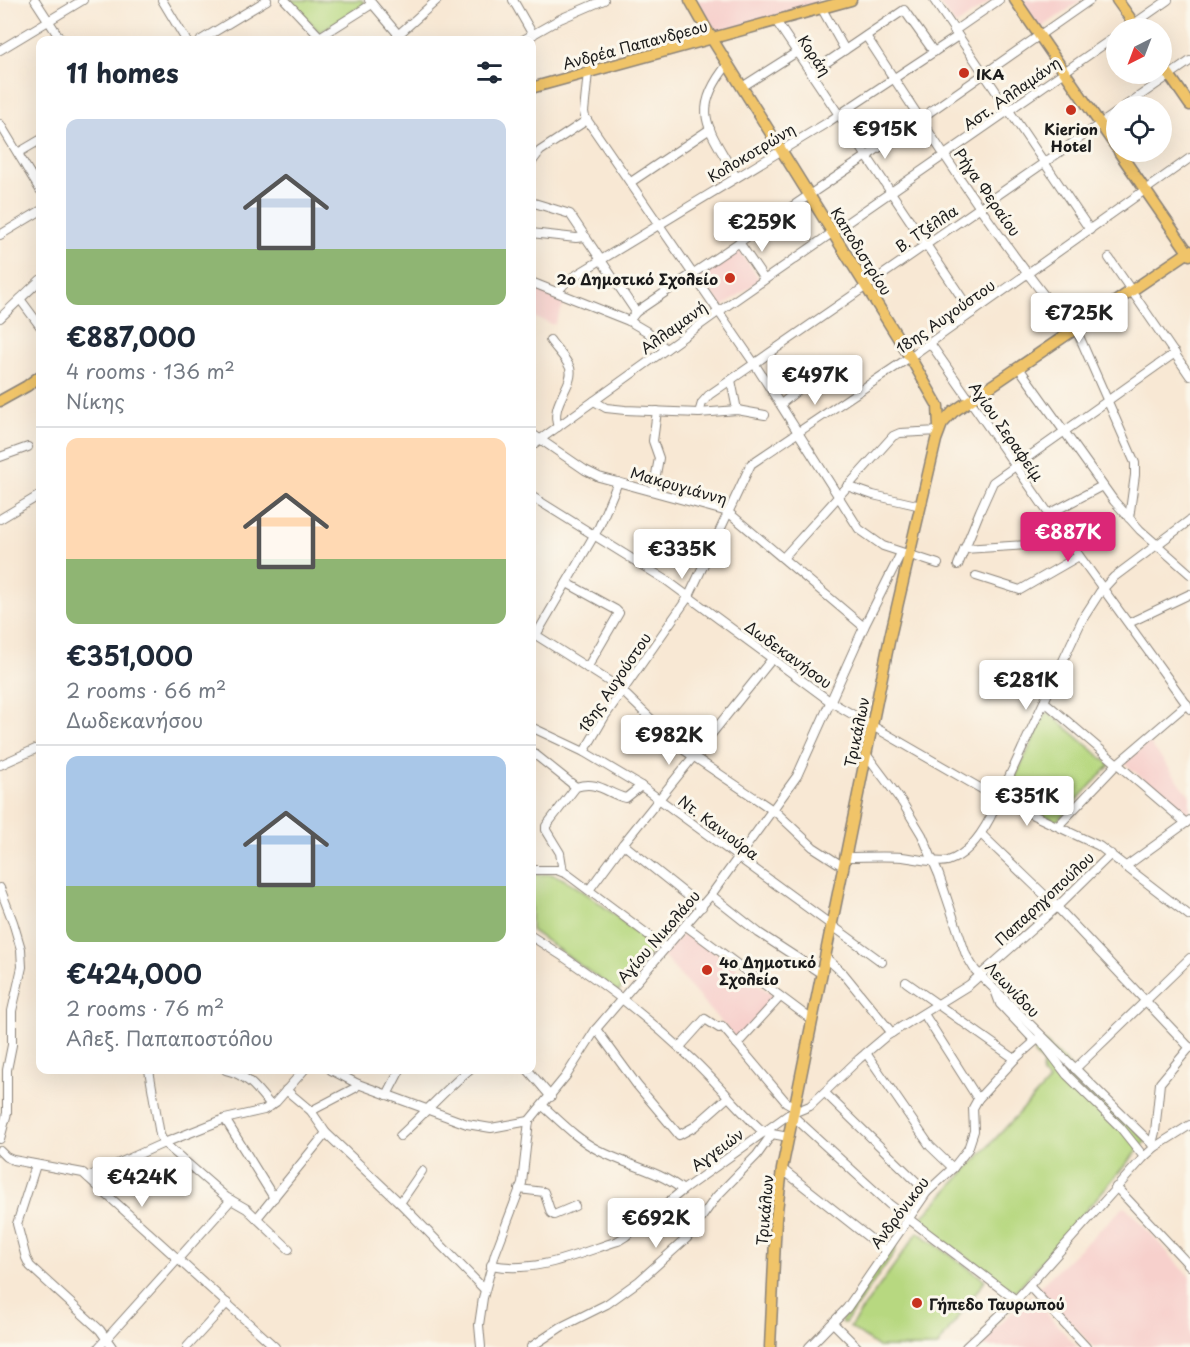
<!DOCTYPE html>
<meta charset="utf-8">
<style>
:root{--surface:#fff;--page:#f6f6f7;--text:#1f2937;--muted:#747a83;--line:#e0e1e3;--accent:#db2777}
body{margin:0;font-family:"Playpen Sans",sans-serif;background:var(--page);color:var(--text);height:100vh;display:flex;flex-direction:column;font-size:22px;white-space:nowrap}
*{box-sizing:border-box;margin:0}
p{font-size:20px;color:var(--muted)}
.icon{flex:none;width:33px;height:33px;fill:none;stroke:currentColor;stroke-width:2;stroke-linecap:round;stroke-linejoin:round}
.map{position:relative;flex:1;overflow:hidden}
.details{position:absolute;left:36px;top:36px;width:500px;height:1038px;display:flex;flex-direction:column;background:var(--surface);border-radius:12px;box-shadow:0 6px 24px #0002}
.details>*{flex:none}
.needle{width:39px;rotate:222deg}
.tools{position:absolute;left:1106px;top:18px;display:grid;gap:12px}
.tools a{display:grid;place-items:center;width:66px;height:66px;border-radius:50%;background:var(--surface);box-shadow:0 6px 24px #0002;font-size:30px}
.price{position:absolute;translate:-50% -51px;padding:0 14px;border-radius:6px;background:#fff;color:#222;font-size:20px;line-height:39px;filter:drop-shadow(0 2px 3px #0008)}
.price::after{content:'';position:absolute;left:50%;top:36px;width:18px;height:14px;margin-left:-9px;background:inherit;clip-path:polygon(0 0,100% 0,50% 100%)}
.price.current{background:var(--accent);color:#fff}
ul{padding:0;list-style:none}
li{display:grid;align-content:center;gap:12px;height:318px;padding:0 30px}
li+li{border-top:2px solid var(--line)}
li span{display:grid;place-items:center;height:186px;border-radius:12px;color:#555}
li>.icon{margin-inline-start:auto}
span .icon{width:108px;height:108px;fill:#fffc;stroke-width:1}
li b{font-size:26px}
h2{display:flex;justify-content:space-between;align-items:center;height:72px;padding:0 30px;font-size:26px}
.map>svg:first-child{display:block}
.built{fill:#f7d0cc}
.green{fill:#b7d880;stroke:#6a7a4e;stroke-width:1.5}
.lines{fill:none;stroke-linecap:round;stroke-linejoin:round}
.minor-casing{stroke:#8a8278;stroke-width:10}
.major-casing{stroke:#8a8278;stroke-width:13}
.minor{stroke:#fff;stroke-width:8}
.major{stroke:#f0c469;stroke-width:10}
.poi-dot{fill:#c8321e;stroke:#fbf7ec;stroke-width:2}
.labels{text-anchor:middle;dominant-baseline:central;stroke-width:6;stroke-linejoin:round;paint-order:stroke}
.street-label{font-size:15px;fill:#1c1c1c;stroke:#fbf7ec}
.poi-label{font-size:15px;font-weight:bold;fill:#1c1c1c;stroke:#fbf7ec;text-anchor:start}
</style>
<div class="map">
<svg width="1190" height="1347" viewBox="0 0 1190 1347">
<rect width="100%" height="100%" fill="#fbf7ec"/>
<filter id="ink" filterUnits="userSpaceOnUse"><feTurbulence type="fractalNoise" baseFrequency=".0167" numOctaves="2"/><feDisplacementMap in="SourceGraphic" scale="12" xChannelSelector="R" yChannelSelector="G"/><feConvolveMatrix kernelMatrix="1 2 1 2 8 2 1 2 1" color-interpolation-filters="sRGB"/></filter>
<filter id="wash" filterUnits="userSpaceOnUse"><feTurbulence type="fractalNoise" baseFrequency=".008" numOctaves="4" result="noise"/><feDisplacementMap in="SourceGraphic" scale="24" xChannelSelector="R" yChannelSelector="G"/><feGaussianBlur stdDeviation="1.35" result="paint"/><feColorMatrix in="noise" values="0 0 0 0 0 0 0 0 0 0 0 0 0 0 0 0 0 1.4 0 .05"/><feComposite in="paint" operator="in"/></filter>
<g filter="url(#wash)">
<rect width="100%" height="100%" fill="#f8e8d4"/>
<g class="built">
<polygon points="696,0 818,0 818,5 717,34"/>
<polygon points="937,0 992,0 955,26"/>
<polygon points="1020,0 1082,0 1039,29"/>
<polygon points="738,249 760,280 722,307 700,276"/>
<polygon points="531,286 567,298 554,325 531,316"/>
<polygon points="1149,742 1190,796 1190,811 1186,814 1124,763"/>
<polygon points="686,930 775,997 736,1039 663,956"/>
<polygon points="1125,1206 1190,1277 1190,1347 1094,1347 1038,1288"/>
<polygon points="1030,1295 1077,1347 974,1347 1030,1296"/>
</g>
<g class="green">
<polygon points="289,0 362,0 365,4 320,33"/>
<polygon points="1047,711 1110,765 1057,821 1005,798"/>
<path d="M 551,874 C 576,880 632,930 655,948 L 618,992 L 531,930 L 531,875 Z"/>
<polygon points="1044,1041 1146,1141 1015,1292 918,1222 1049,1081 1042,1074 1043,1063 1034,1054 1035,1045"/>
<polygon points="918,1232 985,1280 937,1347 878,1347 850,1327"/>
<polygon points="893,1245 896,1248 894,1253 845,1323 842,1323 841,1321"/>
</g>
</g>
<g filter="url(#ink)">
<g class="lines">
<g class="minor-casing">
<g id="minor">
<polyline points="35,0 61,40"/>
<polyline points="162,0 186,40"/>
<polyline points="285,0 320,37"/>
<polyline points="369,0 403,40"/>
<polyline points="513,0 533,35"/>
<polyline points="934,0 1090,230"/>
<polyline points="822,9 845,50"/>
<polyline points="776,21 972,313"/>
<polyline points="1128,28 1168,0"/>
<polyline points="954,31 999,0"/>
<polyline points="398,35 437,0"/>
<path d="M 866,36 C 932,136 996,239 1073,331"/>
<polyline points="201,40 267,0"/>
<polyline points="315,40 372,4"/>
<polyline points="523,40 560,19 604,0"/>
<polyline points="0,50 83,0"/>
<path d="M 728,64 C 688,113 710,129 736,177"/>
<polyline points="588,72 584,112 585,117 754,363 859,529 883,546 938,564"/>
<polyline points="811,73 904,10 934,52"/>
<polyline points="742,87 797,52"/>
<polyline points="1125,106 1190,61"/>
<polyline points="0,124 40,190"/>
<polyline points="18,153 40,140"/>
<polyline points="531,163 540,151 587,120"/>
<polyline points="631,182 710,129"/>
<polyline points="531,202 570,214 636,312"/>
<polyline points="531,233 576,238 586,237"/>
<polyline points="0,235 40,211"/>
<polyline points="739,242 764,279"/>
<polyline points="1109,258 1190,376"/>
<polyline points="531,282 629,321 646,331 666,349"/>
<polyline points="558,291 568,280 825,124 958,36"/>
<polyline points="20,299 40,326"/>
<polyline points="0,318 40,280"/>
<polyline points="629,321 636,312 867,156 1090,0"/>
<polyline points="1076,329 1135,463 1135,475 1129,518"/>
<path d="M 550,340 C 556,349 566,358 570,368 C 575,385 549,403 558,427"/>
<polyline points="930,343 1049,514 1190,709"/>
<polyline points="1019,368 1114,501 1140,530 1190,574"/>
<polyline points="731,380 737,410"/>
<polyline points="594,401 606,408 625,410 699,413 737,410 765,415"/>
<polyline points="781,404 825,368"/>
<polyline points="699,413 702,403 709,395 1116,113"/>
<polyline points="531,433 585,470 599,477 728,512 864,627"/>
<polyline points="531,446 718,312 1116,36"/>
<polyline points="0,457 28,447"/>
<polyline points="847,486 873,495 921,506"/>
<polyline points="653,491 659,458 653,441 657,411"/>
<polyline points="531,496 666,580 831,702 999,799 1099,846 1190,916"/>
<polyline points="1049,514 1102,486"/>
<polyline points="0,519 40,495"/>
<polyline points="964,549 1027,545"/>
<polyline points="783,558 893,436 900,433 939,431"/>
<polyline points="958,565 980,511 993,482 1175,353"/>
<polyline points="976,576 1020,590 1079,556"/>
<polyline points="567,583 616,610 619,613 587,668"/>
<polyline points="1129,623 1190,594"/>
<polyline points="531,632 618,687 681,748 777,813 813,847 844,867"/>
<polyline points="536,635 599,527 618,482"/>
<polyline points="1045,702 1186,823"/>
<polyline points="531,727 584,752 641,786 882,962"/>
<polyline points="531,751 576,787"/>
<polyline points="584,752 605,716 689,596 751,464 910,357 1190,158"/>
<polyline points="866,754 902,802 922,835 939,875 966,955 975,970 1155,1147"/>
<polyline points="0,765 40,747"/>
<polyline points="1058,826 1117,764 1187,704"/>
<polyline points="981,834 1057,907 1190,1048"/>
<polyline points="623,844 702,907"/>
<path d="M 846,857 C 864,857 883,856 902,857 C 914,858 937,864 948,861 C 967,855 981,835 990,818 L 1082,620 L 1100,592 L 1114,577 L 1190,520"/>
<polyline points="1125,867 1190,820"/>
<polyline points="531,870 557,870 567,874 666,948"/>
<path d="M 563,872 L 560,853 L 546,830 L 546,826 L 576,787 C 599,780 607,794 626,798 L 641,786"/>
<polyline points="0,888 13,922 21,949 22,967 12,1011 12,1045 7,1070 7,1113 0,1139"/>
<polyline points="589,890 623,844 772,659"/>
<polyline points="711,895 759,933 822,974"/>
<polyline points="686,926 812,1020"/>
<path d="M 531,936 C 588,971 643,1013 691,1058 C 715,1080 735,1106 759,1128 L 767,1133 L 788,1137"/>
<polyline points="825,957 843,973 892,1033"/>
<polyline points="906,982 1015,1059"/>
<polyline points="996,993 1000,1004 1035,1041"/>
<polyline points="924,1014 978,1099"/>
<polyline points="596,1029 637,1085 679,1135 694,1127 728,1097"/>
<polyline points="1042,1042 1067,1075 1120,1127 1144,1157"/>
<polyline points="737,1044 780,997"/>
<polyline points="679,1048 705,1019 719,1028 722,1026 786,1102 795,1107"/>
<polyline points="866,1053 930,1146 953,1168"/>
<polyline points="1075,1069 1190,958"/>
<polyline points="149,1070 160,1135 164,1143 226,1197 247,1209 289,1249"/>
<path d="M 226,1070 C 248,1075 258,1090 271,1106"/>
<polyline points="331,1070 358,1084 467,1124 491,1128 529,1121"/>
<polyline points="528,1070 551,1097"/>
<polyline points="286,1090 311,1111 326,1133 400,1203 485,1290"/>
<polyline points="825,1093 927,1192"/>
<polyline points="387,1095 400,1070"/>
<path d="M 543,1106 C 560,1121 578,1140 598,1150 C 628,1166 656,1169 683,1190"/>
<polyline points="311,1111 355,1088 358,1084"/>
<polyline points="793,1116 889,1204 1016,1300"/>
<polyline points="225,1119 274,1198"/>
<path d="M 400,1136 C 424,1114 445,1090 469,1070"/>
<polyline points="1152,1144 1155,1132 1160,1083 1190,1047"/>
<polyline points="0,1151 6,1157 13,1160 83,1173 275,1347"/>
<polyline points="36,1165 17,1224 26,1258 30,1266 100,1330 112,1347"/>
<polyline points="782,1169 886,1251"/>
<polyline points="88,1177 164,1143 225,1119 264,1110 276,1102 304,1070"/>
<polyline points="1116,1187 1190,1266"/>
<polyline points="519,1189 544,1192 551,1213 554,1215 575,1206"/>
<polyline points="400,1203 422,1171"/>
<polyline points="257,1218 326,1133"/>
<path d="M 491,1265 C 535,1274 577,1254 618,1241 L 626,1236 L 683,1190 L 788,1115 L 810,1106 L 859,1059 L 885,1037 L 969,985 L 1057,907 L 1111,854"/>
<polyline points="1029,1286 1086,1347"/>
<polyline points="834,1324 857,1347"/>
<polyline points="99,1347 231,1200"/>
<polyline points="187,1347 227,1303"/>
<polyline points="481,1347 479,1325 483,1298 495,1254 522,1183 529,1121 566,1076 596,1029 711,895 797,776 864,627 901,553"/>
<polyline points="531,1347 561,1327 607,1304 639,1281 687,1238 716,1197 757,1155 772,1134"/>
<polyline points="809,1347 847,1308 927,1192 953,1168 968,1149 974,1131 973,1108 978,1099 1015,1059 1041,1036"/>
<polyline points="966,1347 1016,1300 1144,1157 1155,1147 1190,1125"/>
</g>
</g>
<g class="major-casing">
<g id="major">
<polyline points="690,0 712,39 910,357 938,406 939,428"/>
<polyline points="1015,0 1116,147"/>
<polyline points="1117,0 1137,28"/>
<polyline points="1161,63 1190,105"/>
<polyline points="531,88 851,0"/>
<polyline points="1119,152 1190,255"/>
<polyline points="0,401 27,386 40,376"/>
<polyline points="770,1347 776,1219 782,1169 890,637 936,440 942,424 953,412 1190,251"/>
</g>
</g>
<use href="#minor" class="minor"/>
<use href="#major" class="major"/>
</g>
</g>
<g class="poi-dot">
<circle cx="964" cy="73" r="6"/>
<circle cx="1071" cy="110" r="6"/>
<circle cx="730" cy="278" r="6"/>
<circle cx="707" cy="970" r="6"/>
<circle cx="917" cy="1303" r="6"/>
</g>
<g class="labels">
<g class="street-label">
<text transform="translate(635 44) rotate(-15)">Ανδρέα Παπανδρεου</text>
<text transform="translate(815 55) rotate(56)">Κοράη</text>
<text transform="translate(1011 93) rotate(-35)">Αστ. Αλλαμάνη</text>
<text transform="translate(751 152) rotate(-31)">Κολοκοτρώνη</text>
<text transform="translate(988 192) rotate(55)">Ρήγα Φεραίου</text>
<text transform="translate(926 228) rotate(-34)">Β. Τζέλλα</text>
<text transform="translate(862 251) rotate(58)">Καποδιστρίου</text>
<text transform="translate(945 316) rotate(-35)">18ης Αυγούστου</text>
<text transform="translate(673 327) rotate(-36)">Αλλαμανή</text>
<text transform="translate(1007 431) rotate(55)">Αγίου Σεραφείμ</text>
<text transform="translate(679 485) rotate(16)">Μακρυγιάννη</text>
<text transform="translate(789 654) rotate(36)">Δωδεκανήσου</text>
<text transform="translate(614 682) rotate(-56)">18ης Αυγούστου</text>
<text transform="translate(856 732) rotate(-78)">Τρικάλων</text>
<text transform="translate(719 827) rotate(37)">Ντ. Κανιούρα</text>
<text transform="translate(1044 898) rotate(-43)">Παπαρηγοπούλου</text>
<text transform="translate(658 936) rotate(-49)">Αγίου Νικολάου</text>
<text transform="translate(1013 989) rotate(46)">Λεωνίδου</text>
<text transform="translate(717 1149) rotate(-36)">Αγγειών</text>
<text transform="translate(764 1210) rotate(-85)">Τρικάλων</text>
<text transform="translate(899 1212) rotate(-53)">Ανδρόνικου</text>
</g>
<g class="poi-label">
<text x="976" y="73">ΙΚΑ</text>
<text x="1071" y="128" text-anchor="middle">Kierion<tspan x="1071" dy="17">Hotel</tspan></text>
<text x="718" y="278" text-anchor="end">2ο Δημοτικό Σχολείο</text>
<text x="719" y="961">4ο Δημοτικό<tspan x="719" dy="17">Σχολείο</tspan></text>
<text x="929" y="1303">Γήπεδο Ταυρωπού</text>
</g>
</g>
</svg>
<div class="tools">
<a><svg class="needle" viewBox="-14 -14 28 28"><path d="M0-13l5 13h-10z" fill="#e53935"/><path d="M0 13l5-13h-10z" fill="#747a83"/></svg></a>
<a><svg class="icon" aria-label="locate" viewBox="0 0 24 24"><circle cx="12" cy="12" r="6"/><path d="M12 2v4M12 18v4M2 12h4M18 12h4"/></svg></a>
</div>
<b class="price" style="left:885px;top:160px">€915K</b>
<b class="price" style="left:762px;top:253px">€259K</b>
<b class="price" style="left:1079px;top:344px">€725K</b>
<b class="price" style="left:815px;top:406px">€497K</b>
<b class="price current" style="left:1068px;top:563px">€887K</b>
<b class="price" style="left:682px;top:580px">€335K</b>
<b class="price" style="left:1026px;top:711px">€281K</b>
<b class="price" style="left:669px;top:766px">€982K</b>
<b class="price" style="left:1027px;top:827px">€351K</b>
<b class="price" style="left:142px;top:1208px">€424K</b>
<b class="price" style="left:656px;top:1249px">€692K</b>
<section class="details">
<h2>11 homes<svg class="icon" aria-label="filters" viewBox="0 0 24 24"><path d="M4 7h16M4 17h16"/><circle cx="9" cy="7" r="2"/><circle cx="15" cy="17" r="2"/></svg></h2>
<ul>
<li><span style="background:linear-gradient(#c9d6e8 70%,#8fb573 0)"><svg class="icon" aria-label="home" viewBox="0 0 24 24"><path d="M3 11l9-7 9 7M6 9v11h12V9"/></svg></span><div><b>€887,000</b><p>4 rooms · 136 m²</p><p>Νίκης</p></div></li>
<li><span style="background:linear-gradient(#ffd9b3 65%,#8fb573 0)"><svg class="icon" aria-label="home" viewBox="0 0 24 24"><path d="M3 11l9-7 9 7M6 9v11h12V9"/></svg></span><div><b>€351,000</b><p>2 rooms · 66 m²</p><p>Δωδεκανήσου</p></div></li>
<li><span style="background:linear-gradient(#a9c7e8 70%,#8fb573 0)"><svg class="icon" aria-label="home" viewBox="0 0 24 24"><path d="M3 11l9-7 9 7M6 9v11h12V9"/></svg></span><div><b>€424,000</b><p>2 rooms · 76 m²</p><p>Αλεξ. Παπαποστόλου</p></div></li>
</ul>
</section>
</div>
